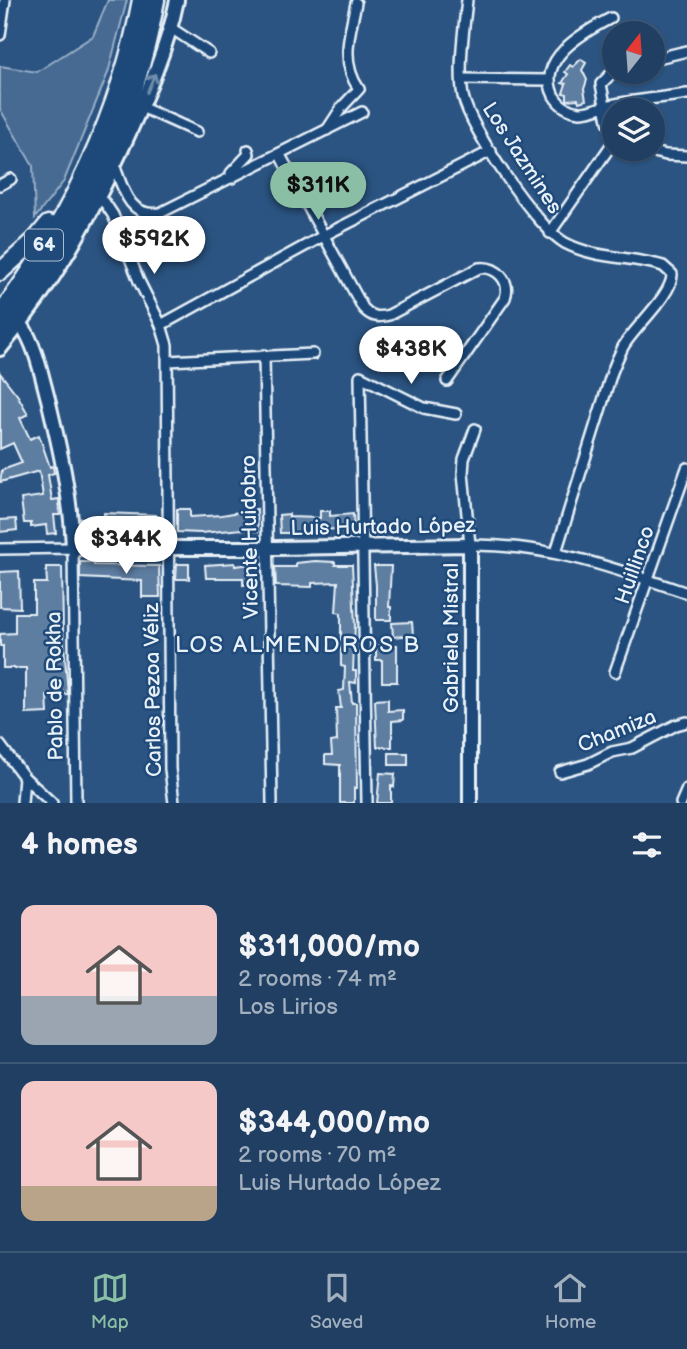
<!DOCTYPE html>
<meta charset="utf-8">
<style>
:root{--surface:#203f62;--page:#2d4a6b;--text:#f1f3f6;--muted:#a2afbe;--line:#3d5877;--accent:#8abfa5}
body{margin:0;font-family:"Balsamiq Sans",sans-serif;background:var(--page);color:var(--text);height:100vh;display:flex;flex-direction:column;font-size:26px;white-space:nowrap}
*{box-sizing:border-box;margin:0}
p{font-size:23px;color:var(--muted)}
.icon{flex:none;width:38px;height:38px;fill:none;stroke:currentColor;stroke-width:2;stroke-linecap:round;stroke-linejoin:round}
.map{position:relative;height:803px;overflow:hidden}
.panel{display:flex;flex-direction:column;background:var(--surface);flex:1}
.panel>*{flex:none}
.needle{width:46px;rotate:17deg}
.buttons{position:absolute;left:602px;top:21px;display:grid;gap:14px}
.buttons a{display:grid;place-items:center;width:63px;height:63px;border-radius:50%;background:var(--surface);box-shadow:0 2px 5px #0004,0 0 0 2px var(--line);font-size:35px}
.price{position:absolute;translate:-50% -60px;padding:0 16px;border-radius:24px;background:#fff;color:#222;font-size:23px;line-height:46px;filter:drop-shadow(0 2px 4px #0008)}
.price::after{content:'';position:absolute;left:50%;top:42px;width:21px;height:16px;margin-left:-10px;background:inherit;clip-path:polygon(0 0,100% 0,50% 100%)}
.price.active{background:var(--accent);color:#111}
ul{padding:0;list-style:none}
li{display:flex;align-items:center;gap:21px;height:175px;padding:0 21px}
li+li{border-top:2px solid var(--line)}
li span{display:grid;place-items:center;flex:none;width:196px;height:140px;border-radius:14px;color:#555}
li>.icon{margin-inline-start:auto}
span .icon{width:84px;height:84px;fill:#fffc;stroke-width:1}
li b{font-size:30px}
h2{display:flex;justify-content:space-between;align-items:center;height:84px;padding:0 21px;font-size:30px}
.menu{display:flex;justify-content:space-around;align-items:center;height:98px;border-top:2px solid var(--line);background:var(--surface);font-size:19px;color:var(--muted)}
.menu a{display:grid;justify-items:center;gap:4px}
.menu .active{color:var(--accent)}
.map>svg:first-child{display:block}
.green{fill:#476b93;stroke:#98aec6;stroke-width:2}
.building{fill:#5d7da1;stroke:#e8f1f8;stroke-width:2}
.lines{fill:none;stroke-linecap:round;stroke-linejoin:round}
.street-casing{stroke:#e8f1f8;stroke-width:14}
.secondary-casing{stroke:#e8f1f8;stroke-width:18}
.highway-casing{stroke:#e8f1f8;stroke-width:21}
.street{stroke:#1f4a7a;stroke-width:9}
.secondary{stroke:#1f4a7a;stroke-width:12}
.highway{stroke:#1f4a7a;stroke-width:16}
.oneway{stroke:#6f8dac}
.labels{text-anchor:middle;dominant-baseline:central;stroke-width:5;stroke-linejoin:round;paint-order:stroke}
.shield{fill:#1f4a7a;stroke:#acbfd2;stroke-width:2}
.shield-label{font-size:19px;font-weight:bold;fill:#e8f1f8}
.street-label{font-size:21px;fill:#e8f1f8;stroke:#1f4a7a}
.neighbourhood-label{font-size:23px;letter-spacing:2px;fill:#e8f1f8;stroke:#1f4a7a}
</style>
<div class="map">
<svg width="687" height="803" viewBox="0 0 687 803">
<rect width="100%" height="100%" fill="#2b5482"/>
<filter id="ink" filterUnits="userSpaceOnUse"><feTurbulence type="fractalNoise" baseFrequency=".0143" numOctaves="2"/><feDisplacementMap in="SourceGraphic" scale="14" xChannelSelector="R" yChannelSelector="G"/><feConvolveMatrix kernelMatrix="1 2 1 2 8 2 1 2 1" color-interpolation-filters="sRGB"/></filter>
<g filter="url(#ink)">
<polygon class="green" points="108,0 127,0 108,73 64,181 35,218 33,166 0,109 0,66 37,72 93,36"/>
<g class="building">
<polygon points="581,59 586,63 582,70 587,80 584,89 586,100 579,102 578,99 567,100 567,94 563,93 566,84 562,83 568,74 565,72 570,65 573,67"/>
<polygon points="0,373 18,396 28,414 20,418 30,439 39,435 50,467 53,466 54,473 48,475 52,500 59,499 60,515 54,515 56,533 47,534 46,525 31,527 31,523 24,523 21,499 43,496 39,471 0,482 2,470 22,463 13,443 0,449"/>
<polygon points="177,509 190,509 190,517 222,515 257,509 258,531 242,529 201,533 177,532"/>
<polygon points="320,511 330,511 330,516 353,514 354,531 342,532 342,529 314,530 314,533 280,533 279,515 289,514 289,517 320,518"/>
<polygon points="104,513 156,515 156,533 126,533 126,531 104,531 104,529 81,530 81,518 104,518"/>
<polygon points="16,519 17,530 0,532 0,520"/>
<polygon points="315,561 335,562 335,565 352,565 355,625 353,671 356,671 356,683 350,682 352,703 356,703 357,788 354,788 354,803 340,803 340,765 325,764 325,755 332,755 331,742 337,741 336,708 341,708 339,691 344,690 345,667 341,666 341,613 336,612 338,582 312,583 312,587 276,586 275,567 296,567 296,563"/>
<polygon points="80,562 94,562 94,565 159,566 160,597 142,597 142,581 80,578"/>
<polygon points="235,563 235,566 251,564 254,583 243,585 243,578 206,578 205,565"/>
<polygon points="177,564 189,564 189,579 176,579"/>
<polygon points="374,566 391,566 389,607 391,607 391,620 376,620 376,585"/>
<polygon points="46,567 62,567 63,632 68,694 47,695 48,713 26,714 26,668 3,668 3,646 0,646 0,634 15,633 15,613 34,613 34,583 47,583"/>
<polygon points="19,571 20,608 0,607 0,572"/>
<polygon points="412,622 413,635 393,637 392,623"/>
<polygon points="376,645 397,645 397,682 382,682 382,660 376,660"/>
<polygon points="388,699 388,711 403,710 403,720 392,721 392,747 377,747 375,700"/>
<rect x="389" y="753" width="19" height="12"/>
<polygon points="380,773 395,774 394,787 391,786 391,803 377,803"/>
</g>
<g class="lines">
<g class="street-casing">
<g id="street">
<path d="M 467,0 C 464,28 458,68 463,96 C 470,129 536,227 565,243 C 595,259 630,256 663,266 L 672,274 C 673,295 634,327 623,347 C 619,355 615,364 612,372 L 556,552"/>
<path d="M 611,18 C 584,32 535,59 554,96 C 560,106 568,111 580,112 C 590,112 597,108 606,106 C 632,100 661,98 687,94"/>
<polyline points="171,28 209,53"/>
<polyline points="0,35 5,0"/>
<polyline points="653,59 687,51"/>
<polyline points="614,71 601,84 608,121 614,134"/>
<polyline points="462,79 550,80"/>
<polyline points="141,107 197,132"/>
<path d="M 327,130 L 342,107 L 359,89 C 340,62 350,33 356,3"/>
<polyline points="642,149 666,155 687,156"/>
<path d="M 280,155 L 363,308 C 371,317 378,318 389,315 L 479,268 C 497,266 511,281 505,298 L 447,381"/>
<path d="M 114,164 C 123,189 129,218 160,213 L 362,112"/>
<polyline points="232,178 231,173 249,154 248,150"/>
<polyline points="0,185 11,179"/>
<polyline points="98,199 105,203 113,215 139,281 161,325 167,345 170,769 174,803"/>
<polyline points="550,233 614,141"/>
<polyline points="161,325 325,235 491,151"/>
<polyline points="264,355 272,803"/>
<polyline points="168,361 313,354"/>
<path d="M 475,429 L 464,459 L 463,473 L 470,545 C 548,544 614,568 687,593"/>
<polyline points="0,549 73,548 76,803"/>
<polyline points="615,672 687,468"/>
<polyline points="0,745 24,777 52,803"/>
<polyline points="560,772 588,764 612,752 632,748 676,725 687,722"/>
<polyline points="22,803 24,777"/>
<polyline points="367,803 360,376 424,408 456,414"/>
<polyline points="681,803 687,789"/>
</g>
</g>
<g class="secondary-casing">
<g id="secondary">
<path d="M 21,324 C 36,346 41,373 48,399 C 60,449 71,497 73,548 L 276,548 L 470,545 L 470,803"/>
<path d="M 0,349 C 55,283 90,218 126,140 C 147,94 167,50 177,0"/>
</g>
</g>
<g class="highway-casing">
<g id="highway">
<polyline points="0,272 35,240 48,224"/>
<path d="M 0,314 C 68,224 121,111 141,0"/>
<path d="M 0,334 C 78,238 134,123 156,0"/>
</g>
</g>
<use href="#street" class="street"/>
<use href="#secondary" class="secondary"/>
<use href="#highway" class="highway"/>
</g>
<defs><path id="oneway-shaft" d="M-6 0H5M1.5-3L5.5 0L1.5 3" fill="none" stroke-width="1.6" stroke-linecap="round" stroke-linejoin="round" transform="scale(1.75)"/></defs>
<use class="oneway" href="#oneway-shaft" transform="translate(151 83) rotate(-67)"/>
</g>
<g class="labels">
<rect class="shield" x="25" y="229.5" width="38" height="31" rx="5"/>
<g class="shield-label">
<text x="44" y="245">64</text>
</g>
<g class="street-label">
<text transform="translate(522 158) rotate(57)">Los Jazmines</text>
<text transform="translate(383 527) rotate(-1)">Luis Hurtado López</text>
<text transform="translate(250 537) rotate(-91)">Vicente Huidobro</text>
<text transform="translate(635 565) rotate(-71)">Huillinco</text>
<text transform="translate(451 638) rotate(-90)">Gabriela Mistral</text>
<text transform="translate(55 686) rotate(-91)">Pablo de Rokha</text>
<text transform="translate(153 690) rotate(-91)">Carlos Pezoa Véliz</text>
<text transform="translate(617 731) rotate(-22)">Chamiza</text>
</g>
<g class="neighbourhood-label">
<text x="298" y="645">LOS ALMENDROS B</text>
</g>
</g>
</svg>
<div class="buttons">
<a><svg class="needle" viewBox="-14 -14 28 28"><path d="M0-13l5 13h-10z" fill="#e53935"/><path d="M0 13l5-13h-10z" fill="#a2afbe"/></svg></a>
<a><svg class="icon" aria-label="layers" viewBox="0 0 24 24"><path d="M12 4l9 5-9 5-9-5zM3 14l9 5 9-5"/></svg></a>
</div>
<b class="price active" style="left:318px;top:222px">$311K</b>
<b class="price" style="left:154px;top:276px">$592K</b>
<b class="price" style="left:411px;top:386px">$438K</b>
<b class="price" style="left:126px;top:576px">$344K</b>
</div>
<section class="panel">
<h2>4 homes<svg class="icon" aria-label="filters" viewBox="0 0 24 24"><path d="M4 7h16M4 17h16"/><circle cx="9" cy="7" r="2"/><circle cx="15" cy="17" r="2"/></svg></h2>
<ul>
<li><span style="background:linear-gradient(#f6c9c9 65%,#9aa5b1 0)"><svg class="icon" aria-label="home" viewBox="0 0 24 24"><path d="M3 11l9-7 9 7M6 9v11h12V9"/></svg></span><div><b>$311,000/mo</b><p>2 rooms · 74 m²</p><p>Los Lirios</p></div></li>
<li><span style="background:linear-gradient(#f6c9c9 75%,#b9a48a 0)"><svg class="icon" aria-label="home" viewBox="0 0 24 24"><path d="M3 11l9-7 9 7M6 9v11h12V9"/></svg></span><div><b>$344,000/mo</b><p>2 rooms · 70 m²</p><p>Luis Hurtado López</p></div></li>
</ul>
</section>
<nav class="menu">
<a class="active"><svg class="icon" aria-label="map" viewBox="0 0 24 24"><path d="M3 6l6-2 6 2 6-2v14l-6 2-6-2-6 2zM9 4v14M15 6v14"/></svg>Map</a>
<a><svg class="icon" aria-label="saved" viewBox="0 0 24 24"><path d="M7 4h10v16l-5-4-5 4z"/></svg>Saved</a>
<a><svg class="icon" aria-label="home" viewBox="0 0 24 24"><path d="M3 11l9-7 9 7M6 9v11h12V9"/></svg>Home</a>
</nav>
